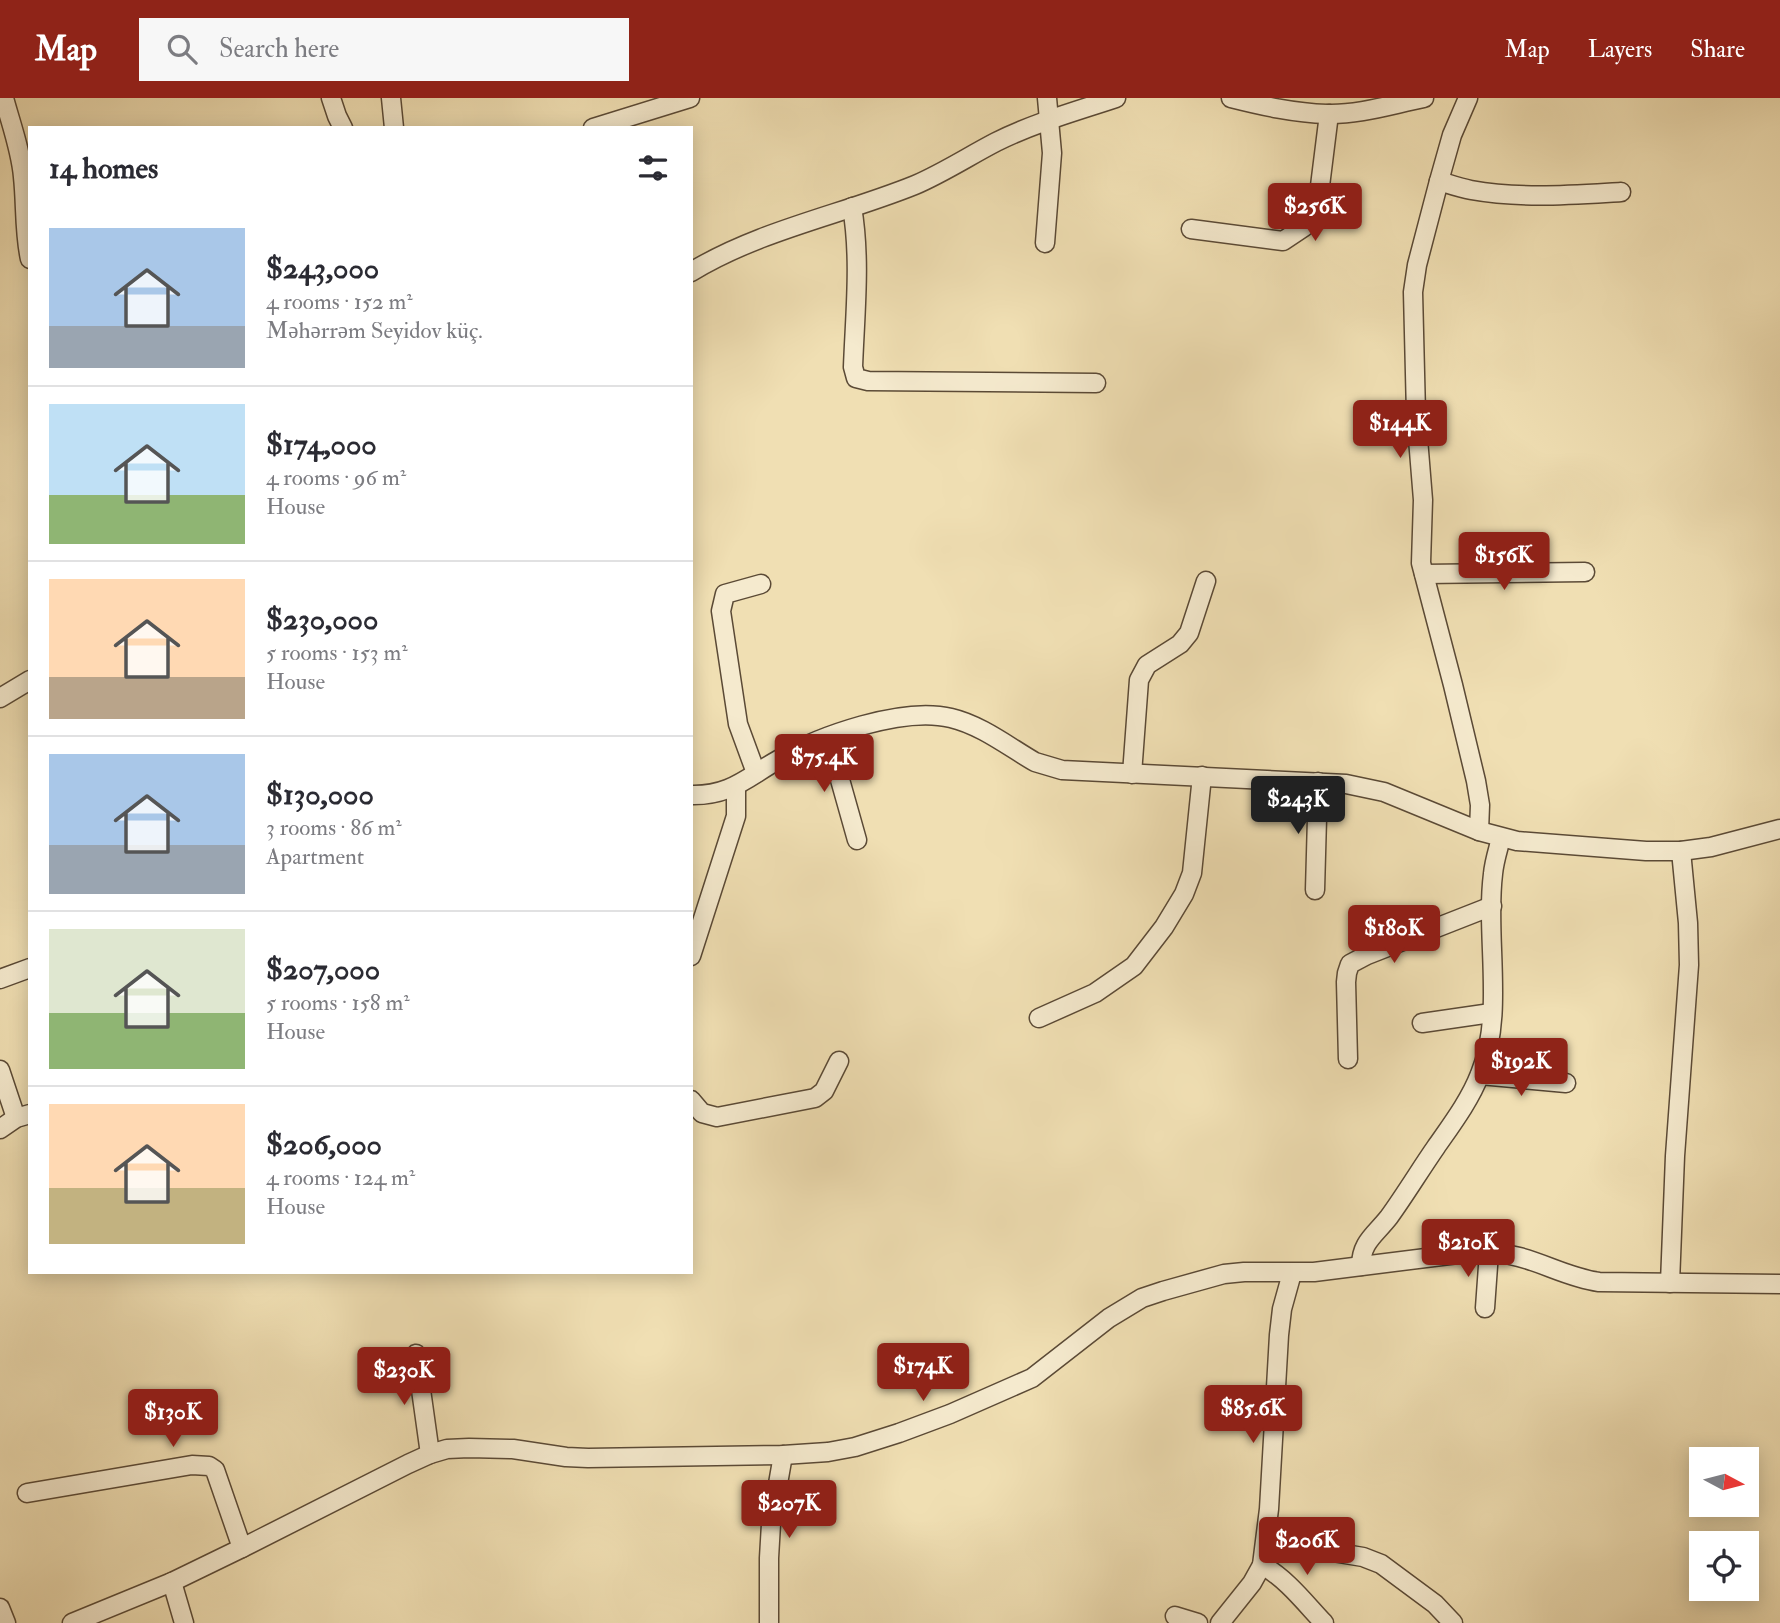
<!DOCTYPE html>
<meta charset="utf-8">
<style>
:root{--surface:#fff;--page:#f7f7f7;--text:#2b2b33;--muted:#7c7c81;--line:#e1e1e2;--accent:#8f2418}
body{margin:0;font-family:"IM FELL Double Pica",serif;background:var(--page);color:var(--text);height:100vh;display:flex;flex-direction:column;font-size:26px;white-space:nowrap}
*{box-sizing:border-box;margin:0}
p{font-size:23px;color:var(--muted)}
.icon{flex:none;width:38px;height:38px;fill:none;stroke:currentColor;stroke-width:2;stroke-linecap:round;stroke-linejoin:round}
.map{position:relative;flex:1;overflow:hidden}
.drawer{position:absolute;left:28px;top:28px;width:665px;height:1148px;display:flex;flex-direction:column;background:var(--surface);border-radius:0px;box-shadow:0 4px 18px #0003}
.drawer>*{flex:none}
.needle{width:46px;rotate:97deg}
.fabs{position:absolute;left:1689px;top:1349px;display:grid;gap:14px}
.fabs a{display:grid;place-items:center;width:70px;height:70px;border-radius:0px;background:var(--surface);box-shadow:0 4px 18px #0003;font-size:35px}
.price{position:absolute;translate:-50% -60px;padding:0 16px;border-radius:7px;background:var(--accent);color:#fff;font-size:23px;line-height:46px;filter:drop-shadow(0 2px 4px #0008)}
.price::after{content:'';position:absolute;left:50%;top:42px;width:21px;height:16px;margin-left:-10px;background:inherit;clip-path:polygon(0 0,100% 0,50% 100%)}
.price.current{background:#222;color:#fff}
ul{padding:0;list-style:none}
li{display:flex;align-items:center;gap:21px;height:175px;padding:0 21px}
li+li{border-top:2px solid var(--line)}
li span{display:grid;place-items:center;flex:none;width:196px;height:140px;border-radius:0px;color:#555}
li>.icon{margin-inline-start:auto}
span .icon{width:84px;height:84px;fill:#fffc;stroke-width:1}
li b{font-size:30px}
h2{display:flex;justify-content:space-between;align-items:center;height:84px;padding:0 21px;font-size:30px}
header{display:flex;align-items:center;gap:42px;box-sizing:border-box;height:98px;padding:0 35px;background:var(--accent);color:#fff}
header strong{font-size:33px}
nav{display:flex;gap:38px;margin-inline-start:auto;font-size:24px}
.search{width:490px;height:63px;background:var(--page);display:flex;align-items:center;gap:18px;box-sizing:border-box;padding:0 24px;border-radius:0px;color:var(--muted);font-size:26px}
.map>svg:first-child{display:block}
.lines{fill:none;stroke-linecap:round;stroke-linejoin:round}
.minor-casing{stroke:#5b4a36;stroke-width:21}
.minor{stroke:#f5eace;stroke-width:18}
</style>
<header>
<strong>Map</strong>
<div class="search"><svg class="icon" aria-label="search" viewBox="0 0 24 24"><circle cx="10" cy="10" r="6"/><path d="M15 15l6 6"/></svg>Search here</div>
<nav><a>Map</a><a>Layers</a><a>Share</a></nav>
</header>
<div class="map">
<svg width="1780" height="1525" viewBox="0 0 1780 1525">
<rect width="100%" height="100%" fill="#f0dfb3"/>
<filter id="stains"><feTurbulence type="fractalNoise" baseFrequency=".00286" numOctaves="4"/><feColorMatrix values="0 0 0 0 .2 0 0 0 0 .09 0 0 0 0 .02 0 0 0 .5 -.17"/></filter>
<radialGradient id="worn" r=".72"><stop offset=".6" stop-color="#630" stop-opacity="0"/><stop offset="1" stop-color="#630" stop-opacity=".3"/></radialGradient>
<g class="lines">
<g class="minor-casing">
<g id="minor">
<path d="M 4,0 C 11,26 21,53 23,79 C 26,106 24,134 30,161"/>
<polyline points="331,0 337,18 343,30"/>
<polyline points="391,0 394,30"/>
<path d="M 1231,0 C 1263,8 1294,15 1327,16 C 1359,17 1393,6 1424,0"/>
<polyline points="1468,0 1452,37 1439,83 1417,167 1413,194 1416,316 1423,402 1421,465 1453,587 1476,683 1480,707 1479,733"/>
<polyline points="593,30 690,0"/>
<path d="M 1439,83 C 1449,86 1460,90 1471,92 C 1521,101 1570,97 1621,94"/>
<path d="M 852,109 C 861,161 855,215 853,269 L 856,280 L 868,283 L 1096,285"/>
<polyline points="1191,131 1283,143 1304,129 1318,104 1329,16"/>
<polyline points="1045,145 1052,55 1047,0"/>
<path d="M 691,174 C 760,132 841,117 915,87 C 943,75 969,58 996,44 C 1034,25 1076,13 1116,0"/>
<polyline points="1424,476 1585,474"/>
<polyline points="0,600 30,582"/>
<polyline points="828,639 857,742"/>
<polyline points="756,675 738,626 721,513 725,496 761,486"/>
<polyline points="1132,676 1139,582 1147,567 1180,546 1189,535 1206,483"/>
<path d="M 691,697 C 730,698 746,680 778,662 C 819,638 903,608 951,620 C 981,627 1009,649 1035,664 L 1062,672 L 1346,686 L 1384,694 L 1479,733 L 1517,743 L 1646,753 L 1681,753 L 1711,749 L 1780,731"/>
<polyline points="1315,792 1318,684"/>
<polyline points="691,858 736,718 736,688"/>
<polyline points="0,881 30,870"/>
<polyline points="1039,920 1095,895 1134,868 1164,829 1184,796 1192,775 1202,678"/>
<polyline points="1422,925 1491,915"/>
<polyline points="1348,961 1346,884 1347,875 1350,866 1367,857 1492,808"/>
<polyline points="0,972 16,1020"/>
<polyline points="1480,977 1566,985"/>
<polyline points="691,1002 702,1015 717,1019 815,1000 824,993 839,963"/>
<polyline points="0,1031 16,1020 30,1016"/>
<path d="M 1361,1168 C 1361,1144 1375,1137 1389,1119 C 1405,1097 1420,1072 1436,1049 C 1452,1026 1470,1002 1480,976 C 1505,916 1485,839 1493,776 C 1494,764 1498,752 1501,740"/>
<polyline points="1670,1185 1675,1058 1689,867 1688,825 1681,753"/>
<polyline points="1485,1210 1489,1154"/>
<polyline points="416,1256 430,1356"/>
<polyline points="27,1395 192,1367 209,1368 215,1372 242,1450"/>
<polyline points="1266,1443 1363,1459 1381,1466 1435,1506 1453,1525"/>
<path d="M 1262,1467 C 1287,1481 1305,1505 1324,1525"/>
<polyline points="172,1484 184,1525"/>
<polyline points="0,1510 6,1525"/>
<polyline points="1175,1518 1198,1525"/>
<path d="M 72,1525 L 172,1484 L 242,1450 L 408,1366 L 430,1356 L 447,1351 L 469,1350 L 513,1351 L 566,1359 L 588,1360 L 783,1357 L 828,1354 L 855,1349 L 899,1335 L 950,1316 L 1032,1280 L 1109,1220 L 1142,1200 L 1163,1193 L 1224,1176 L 1244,1174 L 1314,1174 L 1474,1154 C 1489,1154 1504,1155 1519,1159 C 1546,1166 1570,1180 1599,1184 L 1780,1186"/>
<polyline points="769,1525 769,1460 771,1426 783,1357"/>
<polyline points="1220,1525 1252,1485 1262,1467 1269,1411 1279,1237 1282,1211 1292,1175"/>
</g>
</g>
<use href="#minor" class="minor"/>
</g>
<rect width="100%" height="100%" filter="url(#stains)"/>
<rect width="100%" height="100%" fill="url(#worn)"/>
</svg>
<div class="fabs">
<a><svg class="needle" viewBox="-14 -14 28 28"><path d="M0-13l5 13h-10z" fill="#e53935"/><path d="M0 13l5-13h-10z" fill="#7c7c81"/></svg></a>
<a><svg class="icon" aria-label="locate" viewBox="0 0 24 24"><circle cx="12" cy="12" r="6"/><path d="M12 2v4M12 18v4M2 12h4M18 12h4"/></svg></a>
</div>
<b class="price" style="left:1315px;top:145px">$256K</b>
<b class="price" style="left:1400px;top:362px">$144K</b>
<b class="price" style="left:1504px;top:494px">$156K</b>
<b class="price" style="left:824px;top:696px">$75.4K</b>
<b class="price current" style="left:1298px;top:738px">$243K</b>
<b class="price" style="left:1394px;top:867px">$180K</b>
<b class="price" style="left:1521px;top:1000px">$192K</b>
<b class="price" style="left:1468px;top:1181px">$210K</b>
<b class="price" style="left:923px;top:1305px">$174K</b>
<b class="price" style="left:404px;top:1309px">$230K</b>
<b class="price" style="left:1253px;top:1347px">$85.6K</b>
<b class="price" style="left:173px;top:1351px">$130K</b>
<b class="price" style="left:789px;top:1442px">$207K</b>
<b class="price" style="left:1307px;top:1479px">$206K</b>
<section class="drawer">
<h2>14 homes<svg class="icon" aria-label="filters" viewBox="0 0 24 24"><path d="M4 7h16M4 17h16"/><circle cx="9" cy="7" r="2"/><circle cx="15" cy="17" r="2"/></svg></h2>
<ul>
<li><span style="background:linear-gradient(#a9c7e8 70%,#9aa5b1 0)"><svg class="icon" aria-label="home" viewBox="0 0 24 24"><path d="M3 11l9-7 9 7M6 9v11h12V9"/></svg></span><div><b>$243,000</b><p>4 rooms · 152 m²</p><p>Məhərrəm Seyidov küç.</p></div></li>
<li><span style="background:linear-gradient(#bfe0f5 65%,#8fb573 0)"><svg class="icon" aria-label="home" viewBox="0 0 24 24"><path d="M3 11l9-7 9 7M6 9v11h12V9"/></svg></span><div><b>$174,000</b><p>4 rooms · 96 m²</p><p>House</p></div></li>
<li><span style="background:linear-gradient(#ffd9b3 70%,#b9a48a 0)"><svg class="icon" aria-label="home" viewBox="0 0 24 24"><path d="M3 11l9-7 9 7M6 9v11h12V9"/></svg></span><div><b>$230,000</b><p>5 rooms · 153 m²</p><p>House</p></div></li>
<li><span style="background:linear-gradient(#a9c7e8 65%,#9aa5b1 0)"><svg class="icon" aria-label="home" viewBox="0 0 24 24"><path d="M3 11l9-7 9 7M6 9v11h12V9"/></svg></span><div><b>$130,000</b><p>3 rooms · 86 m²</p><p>Apartment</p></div></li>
<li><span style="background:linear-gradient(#dfe7d0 60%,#8fb573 0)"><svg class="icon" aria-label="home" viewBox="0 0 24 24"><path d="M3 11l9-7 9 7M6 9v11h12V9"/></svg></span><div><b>$207,000</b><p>5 rooms · 158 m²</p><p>House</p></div></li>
<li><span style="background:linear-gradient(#ffd9b3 60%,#c2b280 0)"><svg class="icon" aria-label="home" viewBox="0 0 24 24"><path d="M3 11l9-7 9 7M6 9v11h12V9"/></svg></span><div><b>$206,000</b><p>4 rooms · 124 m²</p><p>House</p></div></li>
</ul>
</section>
</div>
